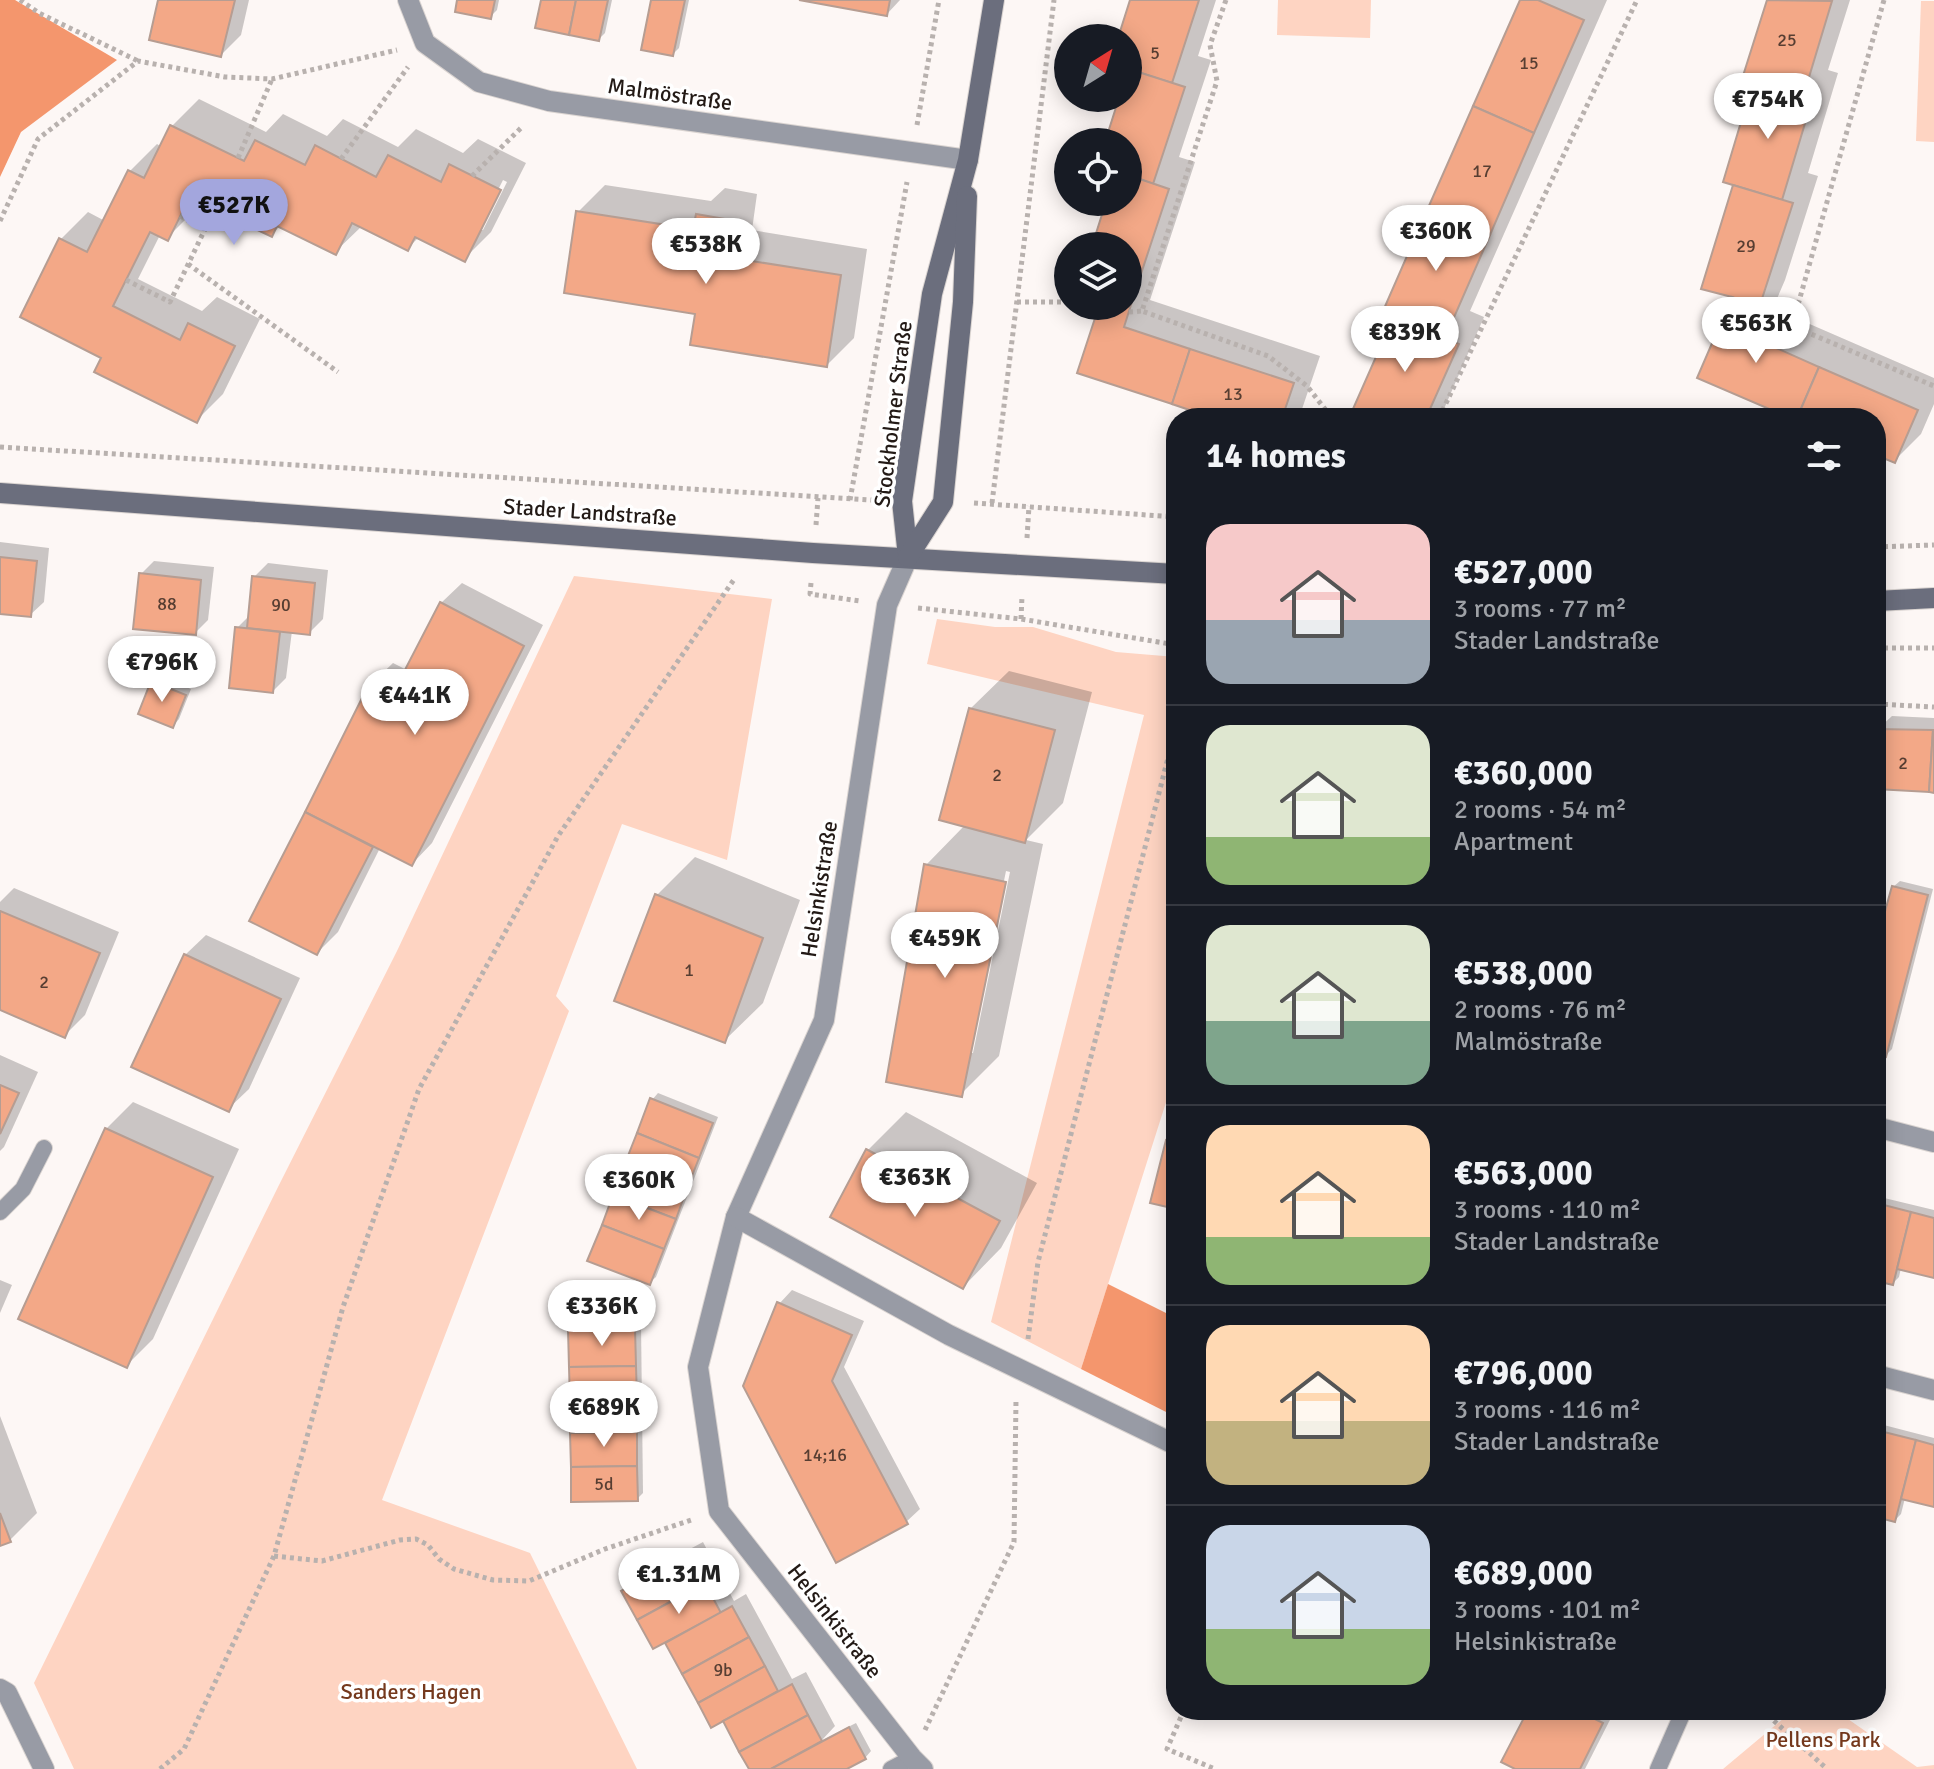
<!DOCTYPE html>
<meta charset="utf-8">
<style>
:root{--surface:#171b24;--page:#242831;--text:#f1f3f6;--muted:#9ea1a6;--line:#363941;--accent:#a3a6dd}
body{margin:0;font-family:Signika,sans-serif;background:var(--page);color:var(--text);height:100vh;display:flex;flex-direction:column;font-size:30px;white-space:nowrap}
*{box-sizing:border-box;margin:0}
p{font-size:26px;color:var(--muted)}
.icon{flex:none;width:44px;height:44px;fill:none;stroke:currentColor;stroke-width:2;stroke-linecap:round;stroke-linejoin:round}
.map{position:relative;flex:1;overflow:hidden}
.sheet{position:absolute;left:1166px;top:408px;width:720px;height:1312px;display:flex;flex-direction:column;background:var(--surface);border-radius:32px;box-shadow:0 4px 20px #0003}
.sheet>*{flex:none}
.needle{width:52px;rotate:37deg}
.buttons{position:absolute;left:1054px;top:24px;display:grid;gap:16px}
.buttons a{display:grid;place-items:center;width:88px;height:88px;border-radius:50%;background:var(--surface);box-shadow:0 4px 20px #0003;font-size:40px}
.price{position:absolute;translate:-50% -68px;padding:0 18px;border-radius:28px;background:#fff;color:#222;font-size:26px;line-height:52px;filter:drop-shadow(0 2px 4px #0008)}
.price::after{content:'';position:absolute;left:50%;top:48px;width:24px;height:18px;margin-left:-12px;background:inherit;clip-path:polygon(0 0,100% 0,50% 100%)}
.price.on{background:var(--accent);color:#111}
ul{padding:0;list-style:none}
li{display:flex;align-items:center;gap:24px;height:200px;padding:0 40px}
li+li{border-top:2px solid var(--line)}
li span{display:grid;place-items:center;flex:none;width:224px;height:160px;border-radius:24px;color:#555}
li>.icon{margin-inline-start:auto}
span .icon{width:96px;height:96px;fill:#fffc;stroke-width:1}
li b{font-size:34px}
h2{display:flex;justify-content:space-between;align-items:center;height:96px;padding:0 40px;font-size:34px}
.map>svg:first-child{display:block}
.green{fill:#fed4c2}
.forest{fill:#f4966d}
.shadow{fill:#0003;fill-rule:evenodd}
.building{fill:#f3a887;stroke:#b69d92;stroke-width:2}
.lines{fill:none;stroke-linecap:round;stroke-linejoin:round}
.lane-casing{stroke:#dad4d1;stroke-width:18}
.street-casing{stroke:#dad4d1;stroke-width:22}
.secondary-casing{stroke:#dad4d1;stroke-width:22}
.path{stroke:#b8b1ae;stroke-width:5;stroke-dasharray:4 4;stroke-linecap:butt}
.lane{stroke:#989ba5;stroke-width:16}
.street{stroke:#989ba5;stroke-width:20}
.secondary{stroke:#6b6e7d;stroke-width:20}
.labels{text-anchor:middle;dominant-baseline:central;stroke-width:7;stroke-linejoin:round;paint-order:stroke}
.number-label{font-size:18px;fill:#573e32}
.street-label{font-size:22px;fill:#231a16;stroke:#fff}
.park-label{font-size:22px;fill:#75391d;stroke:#fff}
</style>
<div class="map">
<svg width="1934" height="1769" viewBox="0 0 1934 1769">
<rect width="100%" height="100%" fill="#fdf7f5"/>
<g class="green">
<polygon points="1278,0 1371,0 1370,38 1277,35"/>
<polygon points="1921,1 1934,1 1934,142 1916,141"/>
<polygon points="574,576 772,599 727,860 622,824 556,996 569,1011 382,1500 530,1553 637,1769 74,1769 34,1683 278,1187 397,951"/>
<polygon points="937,619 995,627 1033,627 1116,652 1176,657 1176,1071 1081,1369 991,1322 1144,715 927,664"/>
<polygon points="1816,1710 1835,1710 1917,1767 1934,1765 1934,1769 1723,1769 1784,1718"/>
</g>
<g class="forest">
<polygon points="0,0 15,0 117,60 21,132 0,177"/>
<polygon points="1108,1284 1176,1318 1176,1417 1081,1369"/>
</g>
<g class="shadow">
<polygon points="160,0 249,0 241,35 221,55"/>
<polygon points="459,0 499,0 497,10 490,17"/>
<polygon points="543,0 612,0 605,33 599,39"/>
<polygon points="653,0 689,0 679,48 673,54"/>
<polygon points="810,0 900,0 887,14"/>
<polygon points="1133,0 1216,0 1198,56 1211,60 1179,157 1195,162 1150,300 1320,356 1302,409 1293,418 1220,418 1101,306 1128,306 1128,246 1094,246 1108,202 1128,202 1128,142 1107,142 1121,98 1128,98 1128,77 1131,68 1128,67 1128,38 1120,38"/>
<polygon points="1522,0 1607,0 1470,311 1484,317 1440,418 1351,418 1396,314"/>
<polygon points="1769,0 1850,0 1828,70 1838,73 1808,173 1818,176 1785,280 1773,308 1934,378 1934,404 1921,434 1894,461 1876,453 1876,418 1795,418 1700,377 1735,295 1735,184 1756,81 1745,78"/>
<path d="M 199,99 L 266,132 L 283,114 L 327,136 L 343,119 L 398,147 L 416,129 L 463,153 L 478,139 L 526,163 L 491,232 L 464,259 L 419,237 L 407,249 L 362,226 L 335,252 L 281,225 L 271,235 L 229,205 L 203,193 L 194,211 L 167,238 L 160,235 L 138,279 L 202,311 L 217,297 L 260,319 L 223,394 L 196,421 L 104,358 L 61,239 L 88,212 L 105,221 L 130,171 L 157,144 L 162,147 L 172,126 ZM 503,180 L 507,182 L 483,230 L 478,230 Z"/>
<polygon points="605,185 711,201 725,188 757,194 752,230 867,249 854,338 827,365 578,212"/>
<polygon points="0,542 49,548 44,602 30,615 0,602"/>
<polygon points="154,561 214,567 208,620 195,633 141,574"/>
<polygon points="268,563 328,570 323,619 309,633 292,631 286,678 273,691 237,628 250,615 254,577"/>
<polygon points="462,583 543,625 432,843 412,864 380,848 338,932 317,953 252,920 372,683 393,663 407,670 441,603"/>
<path d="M 1009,671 L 1092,692 L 1063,803 L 1026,840 L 1043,844 L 999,1056 L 961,1094 L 926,865 L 965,825 L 970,709 ZM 1006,871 L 1010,872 L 973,1053 L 969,1053 Z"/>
<polygon points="159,676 191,689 179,719 173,726 153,683"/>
<polygon points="1892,716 1934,718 1934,792 1878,729"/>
<polygon points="695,857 800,900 763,1003 724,1041 656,896"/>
<polygon points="1900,881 1933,889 1892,1049 1886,1055 1876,1052 1876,952 1893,887"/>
<polygon points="14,888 119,932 85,1015 65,1035 0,1008 0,902"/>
<polygon points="206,935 300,978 249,1089 228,1109 185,955"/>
<polygon points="0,1055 38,1072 4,1147 0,1151"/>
<polygon points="658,1093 718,1117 656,1277 649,1283 652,1100"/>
<polygon points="133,1102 239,1149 153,1339 126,1366 106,1129"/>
<polygon points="906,1112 1037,1183 1001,1248 963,1287 868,1150"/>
<polygon points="1174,1135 1176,1135 1176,1207 1168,1141"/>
<polygon points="1876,1196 1934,1210 1934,1276 1901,1268 1899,1277 1893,1283 1876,1279"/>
<polygon points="0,1280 12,1285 0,1313"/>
<polygon points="792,1290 864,1321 844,1367 920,1509 906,1522 779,1304"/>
<polygon points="641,1322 643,1493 637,1499 570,1330 576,1324"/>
<polygon points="0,1416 37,1513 10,1540 0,1543"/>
<polygon points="1876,1423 1934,1438 1934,1505 1905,1498 1901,1514 1895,1520 1876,1515"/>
<polygon points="703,1542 734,1601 746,1594 792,1679 806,1672 835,1726 822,1740 856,1723 871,1751 865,1758 843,1769 751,1769 724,1719 712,1725 666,1640 623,1591 636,1578"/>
<polygon points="1530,1710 1615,1710 1585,1769 1519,1769"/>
</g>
<g class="building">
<polygon points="158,0 235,0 221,57 149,40"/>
<polygon points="457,0 495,0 491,19 455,12"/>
<polygon points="541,0 576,0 569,35 535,28"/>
<polygon points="576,0 608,0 599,41 569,35"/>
<polygon points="651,0 685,0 673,56 641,50"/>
<polygon points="799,0 890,0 887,16"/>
<polygon points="1130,0 1199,0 1172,83 1128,69 1128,38 1118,38"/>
<polygon points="1520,0 1538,0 1584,20 1534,133 1473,106"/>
<polygon points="1767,0 1832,1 1803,97 1742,79"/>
<polygon points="1129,69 1185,87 1153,184 1128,175 1128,142 1105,142 1119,98 1128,98"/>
<polygon points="1753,82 1812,100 1782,200 1723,182"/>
<polygon points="1473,106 1534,133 1490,235 1428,208"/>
<polygon points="170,125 244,161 255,140 305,165 315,145 376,177 388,155 441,182 449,164 501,190 465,262 415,237 408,251 352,223 336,255 277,226 272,237 222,213 226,206 193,190 168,241 150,232 113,306 180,340 188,323 235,346 197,423 94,372 101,358 20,317 59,238 87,252 128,170 144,178"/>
<polygon points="1128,175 1169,189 1136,289 1128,287 1128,246 1092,246 1106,202 1128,202"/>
<polygon points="1733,185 1793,203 1759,308 1732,297 1701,289"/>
<polygon points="1428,208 1490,235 1445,338 1383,311"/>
<polygon points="576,211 693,229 696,214 731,220 726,257 841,275 827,367 690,345 695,314 564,293"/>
<polygon points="1128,287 1136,289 1124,327 1190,349 1172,404 1077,373 1099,306 1128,306"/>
<polygon points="1732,297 1759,308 1747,335 1819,367 1797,418 1790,418 1697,378"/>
<polygon points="1394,316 1459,344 1426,418 1349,418"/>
<polygon points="1190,349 1294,383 1282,418 1213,418 1172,404"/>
<polygon points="1819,367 1918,410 1895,463 1876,455 1876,418 1797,418"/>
<polygon points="0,557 37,561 31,617 0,614"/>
<polygon points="139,573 201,580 196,635 133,629"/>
<polygon points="252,576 315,583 310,635 247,628"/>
<polygon points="440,602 524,646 412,866 305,812 370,682 393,693"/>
<polygon points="235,627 280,632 273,693 229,688"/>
<polygon points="151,681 186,695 173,728 138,714"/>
<polygon points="969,708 1055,730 1025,843 939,820"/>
<polygon points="1876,729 1933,730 1929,792 1876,789"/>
<polygon points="1933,730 1934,730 1934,793 1929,792"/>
<polygon points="305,812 373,847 317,955 249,921"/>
<polygon points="924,864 1006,882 962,1097 886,1082"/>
<polygon points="1892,886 1928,895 1886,1057 1876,1054 1876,944"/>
<polygon points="655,894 763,938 725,1043 614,1001"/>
<polygon points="0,911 100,953 65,1038 0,1010"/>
<polygon points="184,954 281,999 229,1112 131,1067"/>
<polygon points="0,1085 19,1093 0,1134"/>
<polygon points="650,1098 713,1123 699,1158 637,1133"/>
<polygon points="105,1128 213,1177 127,1368 18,1319"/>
<polygon points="637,1133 699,1158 686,1191 624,1166"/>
<polygon points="1166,1140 1176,1143 1176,1209 1150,1203"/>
<polygon points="866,1149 1000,1221 963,1289 830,1217"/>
<polygon points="624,1166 686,1191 676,1219 613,1195"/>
<polygon points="613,1195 676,1219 664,1249 602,1225"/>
<polygon points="1876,1203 1911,1212 1893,1285 1876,1281"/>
<polygon points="1911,1212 1934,1218 1934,1278 1897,1269"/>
<polygon points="602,1225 664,1249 650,1285 587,1261"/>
<polygon points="777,1302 852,1335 832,1381 908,1524 836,1563 743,1386"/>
<polygon points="635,1328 636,1366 569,1367 568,1329"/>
<polygon points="636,1366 637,1399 570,1400 569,1367"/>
<polygon points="637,1399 637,1432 570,1433 570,1400"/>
<polygon points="1876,1430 1916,1440 1895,1522 1876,1517"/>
<polygon points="637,1432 637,1466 571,1467 570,1433"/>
<polygon points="1916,1440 1934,1445 1934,1507 1901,1499"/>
<polygon points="637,1466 638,1501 571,1502 571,1467"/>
<polygon points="0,1513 11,1542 0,1546"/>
<polygon points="689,1554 705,1583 637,1620 621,1591"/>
<polygon points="705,1583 721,1613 653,1649 637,1620"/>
<polygon points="732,1606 749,1637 682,1674 665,1643"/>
<polygon points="749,1637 765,1666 698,1703 682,1674"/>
<polygon points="765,1666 778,1691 711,1728 698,1703"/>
<polygon points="792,1684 808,1715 739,1752 723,1721"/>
<polygon points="1528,1710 1577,1710 1603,1723 1580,1769 1515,1769 1501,1762"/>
<polygon points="808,1715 822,1741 771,1769 749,1769 739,1752"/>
<polygon points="849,1727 866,1759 847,1769 771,1769"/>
</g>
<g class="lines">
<g class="lane-casing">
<g id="lane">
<polyline points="0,1212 23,1189 44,1148"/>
<polyline points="891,1769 912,1758"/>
<polyline points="1658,1769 1684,1710"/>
</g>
</g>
<g class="street-casing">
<g id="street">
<polyline points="408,0 425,43 479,82 549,101 968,160"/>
<polyline points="908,557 887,605 824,1020 736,1217 698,1367 719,1511 912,1758 923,1769"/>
<polyline points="1876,1127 1934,1142"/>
<polyline points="736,1217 949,1335 1176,1445"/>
<polyline points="1876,1375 1934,1390"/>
<polyline points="0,1689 7,1693 44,1769"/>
</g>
</g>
<g class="secondary-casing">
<g id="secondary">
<polyline points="0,493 813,553 1176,574"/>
<polyline points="908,557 902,501 932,294 968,160 994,0"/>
<polyline points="908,557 943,502 963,302 967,196"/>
<polyline points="1876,601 1934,598"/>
</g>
</g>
<g class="path">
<polyline points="20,0 39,13 138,61"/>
<polyline points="1226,0 1210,45 1217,81 1142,311 1268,356 1307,386 1332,418"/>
<polyline points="1884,0 1792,326 1934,386"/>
<polyline points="917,125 939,0"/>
<polyline points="238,158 272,79"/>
<polyline points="341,159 408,67"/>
<polyline points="472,176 523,126"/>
<polyline points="180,216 205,229"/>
<polyline points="0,221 38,139 138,61 225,77 272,79 397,50"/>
<polyline points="188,264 338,372"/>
<polyline points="126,280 170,302 218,202"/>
<polyline points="1017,302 1068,302"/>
<polyline points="1129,312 1142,311"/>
<polyline points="1439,418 1637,0"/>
<polyline points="0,447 872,500"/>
<polyline points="850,500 907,182"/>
<polyline points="974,503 1176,517"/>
<polyline points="992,503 1054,0"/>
<polyline points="816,525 818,498"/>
<polyline points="1027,538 1029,506"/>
<polyline points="1876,547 1934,545"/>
<polyline points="811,583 810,594 860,601"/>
<polyline points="918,608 1021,619 1176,645"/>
<polyline points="1021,619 1022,596"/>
<polyline points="1876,648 1934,648"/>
<polyline points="1876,704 1934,707"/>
<polyline points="1028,1339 1038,1262 1176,727"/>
<polyline points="274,1556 322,1561 400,1540 416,1539 428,1545 439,1559 454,1569 493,1580 529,1581 605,1549 691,1520"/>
<polyline points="1184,1710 1167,1749 1215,1769"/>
<polyline points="1762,1710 1827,1769"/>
<polyline points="925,1730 1014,1542 1016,1400"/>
<polyline points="160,1769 184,1749 274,1556 343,1307 419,1089 558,836 735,578"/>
</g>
<use href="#lane" class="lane"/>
<use href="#street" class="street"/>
<use href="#secondary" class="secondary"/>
</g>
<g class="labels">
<g class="number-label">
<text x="1787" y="40">25</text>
<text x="1155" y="53">5</text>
<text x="1529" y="63">15</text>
<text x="1482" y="171">17</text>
<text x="1746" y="246">29</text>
<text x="1233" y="394">13</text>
<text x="167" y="604">88</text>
<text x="281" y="605">90</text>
<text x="1903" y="763">2</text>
<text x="997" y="775">2</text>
<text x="689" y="970">1</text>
<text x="44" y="982">2</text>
<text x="825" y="1455">14;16</text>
<text x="604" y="1484">5d</text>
<text x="723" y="1670">9b</text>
</g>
<g class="street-label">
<text transform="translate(670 94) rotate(8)">Malmöstraße</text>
<text transform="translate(893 414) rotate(-83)">Stockholmer Straße</text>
<text transform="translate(590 512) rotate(4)">Stader Landstraße</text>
<text transform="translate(819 889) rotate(-81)">Helsinkistraße</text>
<text transform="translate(835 1621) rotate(52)">Helsinkistraße</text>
</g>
<g class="park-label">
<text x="411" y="1691">Sanders Hagen</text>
<text x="1823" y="1739">Pellens Park</text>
</g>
</g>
</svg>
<div class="buttons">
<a><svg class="needle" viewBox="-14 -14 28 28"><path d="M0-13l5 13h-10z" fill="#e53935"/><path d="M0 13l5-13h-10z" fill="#9ea1a6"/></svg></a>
<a><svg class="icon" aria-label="locate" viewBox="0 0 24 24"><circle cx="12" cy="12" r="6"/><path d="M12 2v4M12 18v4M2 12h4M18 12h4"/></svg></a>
<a><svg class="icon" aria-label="layers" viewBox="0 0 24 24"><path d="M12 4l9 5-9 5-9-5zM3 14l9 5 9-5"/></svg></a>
</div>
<b class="price" style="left:1768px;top:141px">€754K</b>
<b class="price on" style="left:234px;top:247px">€527K</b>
<b class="price" style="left:1436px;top:273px">€360K</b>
<b class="price" style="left:706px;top:286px">€538K</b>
<b class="price" style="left:1756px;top:365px">€563K</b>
<b class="price" style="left:1405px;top:374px">€839K</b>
<b class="price" style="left:162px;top:704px">€796K</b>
<b class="price" style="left:415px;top:737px">€441K</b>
<b class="price" style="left:945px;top:980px">€459K</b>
<b class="price" style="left:915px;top:1219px">€363K</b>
<b class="price" style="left:639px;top:1222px">€360K</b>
<b class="price" style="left:602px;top:1348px">€336K</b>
<b class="price" style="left:604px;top:1449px">€689K</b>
<b class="price" style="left:679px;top:1616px">€1.31M</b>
<section class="sheet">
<h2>14 homes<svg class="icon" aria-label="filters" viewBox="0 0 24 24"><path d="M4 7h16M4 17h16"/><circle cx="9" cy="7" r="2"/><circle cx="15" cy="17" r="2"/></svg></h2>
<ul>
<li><span style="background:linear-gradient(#f6c9c9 60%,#9aa5b1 0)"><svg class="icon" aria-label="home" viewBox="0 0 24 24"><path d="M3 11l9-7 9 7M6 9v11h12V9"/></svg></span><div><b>€527,000</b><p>3 rooms · 77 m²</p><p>Stader Landstraße</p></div></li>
<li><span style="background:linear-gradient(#dfe7d0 70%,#8fb573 0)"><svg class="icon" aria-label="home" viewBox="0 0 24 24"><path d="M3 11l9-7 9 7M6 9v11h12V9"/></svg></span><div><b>€360,000</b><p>2 rooms · 54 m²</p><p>Apartment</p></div></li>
<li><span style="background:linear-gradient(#dfe7d0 60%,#7fa58c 0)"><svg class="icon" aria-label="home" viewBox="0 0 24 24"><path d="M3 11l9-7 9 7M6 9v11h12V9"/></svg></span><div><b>€538,000</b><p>2 rooms · 76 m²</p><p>Malmöstraße</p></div></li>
<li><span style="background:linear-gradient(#ffd9b3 70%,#8fb573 0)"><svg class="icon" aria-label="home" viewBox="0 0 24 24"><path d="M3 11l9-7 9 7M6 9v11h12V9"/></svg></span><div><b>€563,000</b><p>3 rooms · 110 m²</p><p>Stader Landstraße</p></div></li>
<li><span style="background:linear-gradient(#ffd9b3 60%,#c2b280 0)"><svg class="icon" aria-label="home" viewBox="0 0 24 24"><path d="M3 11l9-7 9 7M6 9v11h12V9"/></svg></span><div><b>€796,000</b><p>3 rooms · 116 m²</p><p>Stader Landstraße</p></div></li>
<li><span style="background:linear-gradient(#c9d6e8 65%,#8fb573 0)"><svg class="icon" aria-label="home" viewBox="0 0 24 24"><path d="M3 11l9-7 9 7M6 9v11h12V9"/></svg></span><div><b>€689,000</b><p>3 rooms · 101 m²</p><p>Helsinkistraße</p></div></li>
</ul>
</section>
</div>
